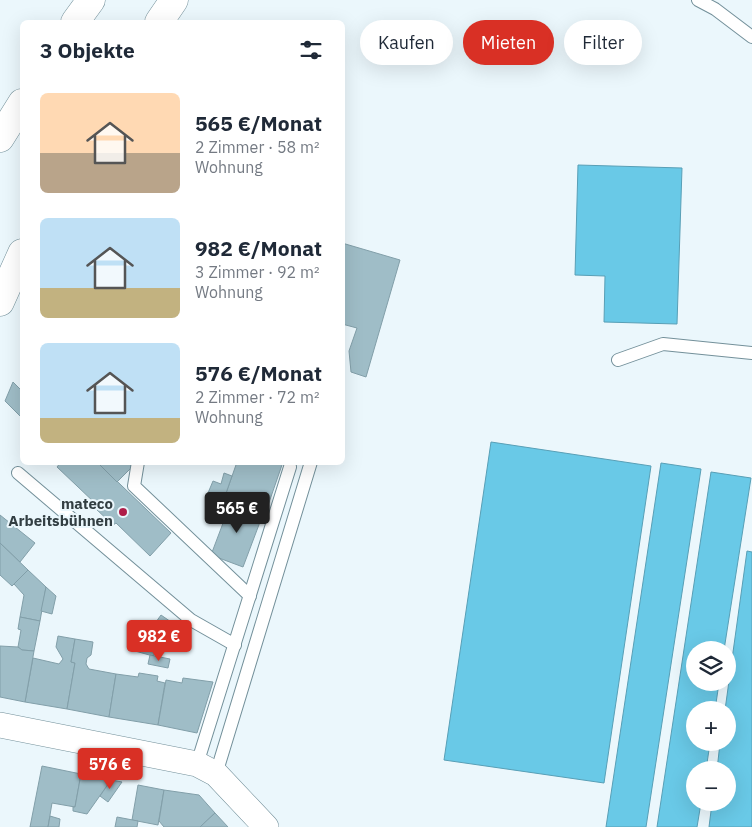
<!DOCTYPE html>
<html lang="de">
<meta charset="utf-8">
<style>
:root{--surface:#fff;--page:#f6f6f7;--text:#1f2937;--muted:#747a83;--accent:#d93025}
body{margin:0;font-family:"IBM Plex Sans",sans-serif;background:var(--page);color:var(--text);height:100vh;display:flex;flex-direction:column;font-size:19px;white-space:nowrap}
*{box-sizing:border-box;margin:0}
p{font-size:16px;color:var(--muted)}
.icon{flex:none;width:28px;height:28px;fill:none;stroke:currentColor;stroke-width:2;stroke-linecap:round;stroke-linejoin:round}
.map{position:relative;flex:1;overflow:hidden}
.drawer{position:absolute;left:20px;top:20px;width:325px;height:445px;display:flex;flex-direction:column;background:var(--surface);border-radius:8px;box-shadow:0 5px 20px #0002}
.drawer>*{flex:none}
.guide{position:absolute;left:360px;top:20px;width:316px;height:45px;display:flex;gap:10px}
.buttons{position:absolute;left:686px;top:641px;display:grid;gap:10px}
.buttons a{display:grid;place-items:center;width:50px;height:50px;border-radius:50%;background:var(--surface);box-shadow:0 5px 20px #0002;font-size:25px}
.price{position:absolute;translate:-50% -42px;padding:0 11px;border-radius:5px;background:var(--accent);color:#fff;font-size:16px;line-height:32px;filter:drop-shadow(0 1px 2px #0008)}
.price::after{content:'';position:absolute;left:50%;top:30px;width:15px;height:11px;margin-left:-8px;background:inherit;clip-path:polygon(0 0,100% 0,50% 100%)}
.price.selected{background:#222;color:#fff}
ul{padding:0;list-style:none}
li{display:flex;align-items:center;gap:15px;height:125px;padding:0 20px}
li span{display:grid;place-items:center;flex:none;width:140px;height:100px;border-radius:8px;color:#555}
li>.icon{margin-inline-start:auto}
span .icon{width:60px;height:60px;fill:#fffc;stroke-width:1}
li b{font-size:21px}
h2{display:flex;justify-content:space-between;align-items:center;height:60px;padding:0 20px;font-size:21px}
.pill{padding:0 18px;border-radius:22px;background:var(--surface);box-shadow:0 5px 20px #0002;font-size:18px;line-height:45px}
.pill.selected{background:var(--accent);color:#fff}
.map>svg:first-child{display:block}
.water{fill:#69c9e7;stroke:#589fb6}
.building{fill:#9fbdc7;stroke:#829fa9}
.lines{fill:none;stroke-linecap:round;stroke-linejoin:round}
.lane-casing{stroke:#73909a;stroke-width:14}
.street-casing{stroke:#73909a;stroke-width:26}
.highway-casing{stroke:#73909a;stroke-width:29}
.lane{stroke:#fff;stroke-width:12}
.street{stroke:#fff;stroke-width:25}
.highway{stroke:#fff;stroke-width:28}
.poi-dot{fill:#af1c48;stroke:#ebf7fc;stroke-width:2}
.labels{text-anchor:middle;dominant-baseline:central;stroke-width:4;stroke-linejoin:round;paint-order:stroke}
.poi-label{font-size:15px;font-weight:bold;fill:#323e42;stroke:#ebf7fc;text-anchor:end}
</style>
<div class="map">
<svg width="752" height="827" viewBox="0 0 752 827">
<rect width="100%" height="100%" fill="#ebf7fc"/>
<g class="water">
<polygon points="578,165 682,168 677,324 604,322 605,276 575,275"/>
<polygon points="491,442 651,466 604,783 444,760"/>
<polygon points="661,463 701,469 646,827 606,827"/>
<polygon points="711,472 751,478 724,650 695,650 695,682 719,683 715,710 695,710 695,742 710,743 706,770 695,770 695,802 701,803 697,827 657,827"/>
<polygon points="747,551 752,552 752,827 709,827 712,803 728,802 728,770 717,770 720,743 728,742 728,710 725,710"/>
</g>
<g class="building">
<polygon points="342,243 400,260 366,377 351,372 349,351 357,328 342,324"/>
<polygon points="13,382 22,391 22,418 5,401"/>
<polygon points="61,462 97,462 171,533 150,556 116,523 113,525 95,508 97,505 57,467"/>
<polygon points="97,462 134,462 135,464 117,482"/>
<polygon points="237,462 283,462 265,514 224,499"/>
<polygon points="224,473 232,476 224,499 208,493 213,481 221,484"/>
<polygon points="222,498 231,502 228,509 219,506"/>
<polygon points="231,502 263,514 243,567 211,555"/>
<polygon points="0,515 35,543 20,562 0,543"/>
<polygon points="0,543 28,570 12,586 0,575"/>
<polygon points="28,570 46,587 40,621 20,617 24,595 14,584"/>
<polygon points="46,587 56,596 52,614 41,611"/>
<polygon points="161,615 174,624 153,656 135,651"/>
<polygon points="20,617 40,621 34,651 22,650 18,647 21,630 18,629"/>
<polygon points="58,636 75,639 71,662 75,663 67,709 25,702 33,658 59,664 63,659 56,647"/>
<polygon points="75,639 93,642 91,655 87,658 86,664 89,669 116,674 109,717 67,709 75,663 71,662"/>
<polygon points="0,646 18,647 22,650 34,651 25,702 0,697"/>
<polygon points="150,655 170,659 168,668 148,664"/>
<polygon points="139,673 158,676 157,681 165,683 158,725 109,717 116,674 138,677"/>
<polygon points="183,678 213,682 197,733 158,725 166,680 182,683"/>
<polygon points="42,766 81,774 75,807 52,803 48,827 30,827"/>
<polygon points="81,774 111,780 87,814 73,811 73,807 75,807"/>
<polygon points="111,780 122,782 108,802 100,796"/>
<polygon points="138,785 164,790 158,825 132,820"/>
<polygon points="164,790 199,795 215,813 200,827 164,827 159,821"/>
<polygon points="215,813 228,827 200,827"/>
<polygon points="50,816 60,819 59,827 48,827"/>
<polygon points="117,817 138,821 137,827 115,827"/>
</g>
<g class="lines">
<g class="lane-casing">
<g id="lane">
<polyline points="698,0 715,9 752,37"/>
<polyline points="618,360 663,344 752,353"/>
<polyline points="138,462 134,486 250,596"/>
<polyline points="18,473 191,620 235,645"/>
<polyline points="197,764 290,467"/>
<polyline points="216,774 311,462"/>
</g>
</g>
<g class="street-casing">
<polyline id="street" points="0,725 197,764 216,774 266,827"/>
</g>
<g class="highway-casing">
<g id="highway">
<polyline points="75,22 91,0"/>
<polyline points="159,22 174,0"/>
<polyline points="0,138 22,103"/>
<polyline points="0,302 22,253"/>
</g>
</g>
<use href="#lane" class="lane"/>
<use href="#street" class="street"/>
<use href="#highway" class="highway"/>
</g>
<circle class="poi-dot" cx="123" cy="512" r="5"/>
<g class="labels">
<g class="poi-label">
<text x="113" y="503">mateco<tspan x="113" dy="17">Arbeitsbühnen</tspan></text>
</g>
</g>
</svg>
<div class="buttons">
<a><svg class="icon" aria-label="layers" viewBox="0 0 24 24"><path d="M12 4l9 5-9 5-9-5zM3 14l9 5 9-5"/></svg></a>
<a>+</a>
<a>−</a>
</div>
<b class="price selected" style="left:237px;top:534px">565 €</b>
<b class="price" style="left:159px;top:662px">982 €</b>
<b class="price" style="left:110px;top:790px">576 €</b>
<div class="guide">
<a class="pill">Kaufen</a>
<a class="pill selected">Mieten</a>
<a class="pill">Filter</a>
</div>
<section class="drawer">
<h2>3 Objekte<svg class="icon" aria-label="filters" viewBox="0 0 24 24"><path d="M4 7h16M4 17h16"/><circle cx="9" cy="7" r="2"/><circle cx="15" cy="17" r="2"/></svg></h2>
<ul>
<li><span style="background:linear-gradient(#ffd9b3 60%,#b9a48a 0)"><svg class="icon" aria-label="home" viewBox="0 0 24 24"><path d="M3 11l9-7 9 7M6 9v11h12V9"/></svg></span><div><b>565 €/Monat</b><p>2 Zimmer · 58 m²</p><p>Wohnung</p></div></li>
<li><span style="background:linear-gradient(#bfe0f5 70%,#c2b280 0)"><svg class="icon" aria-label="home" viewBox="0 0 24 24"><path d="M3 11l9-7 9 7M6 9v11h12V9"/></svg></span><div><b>982 €/Monat</b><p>3 Zimmer · 92 m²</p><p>Wohnung</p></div></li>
<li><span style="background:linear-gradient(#bfe0f5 75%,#c2b280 0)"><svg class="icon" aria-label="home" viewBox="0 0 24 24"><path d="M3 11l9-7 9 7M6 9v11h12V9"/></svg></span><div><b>576 €/Monat</b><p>2 Zimmer · 72 m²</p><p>Wohnung</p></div></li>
</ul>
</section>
</div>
